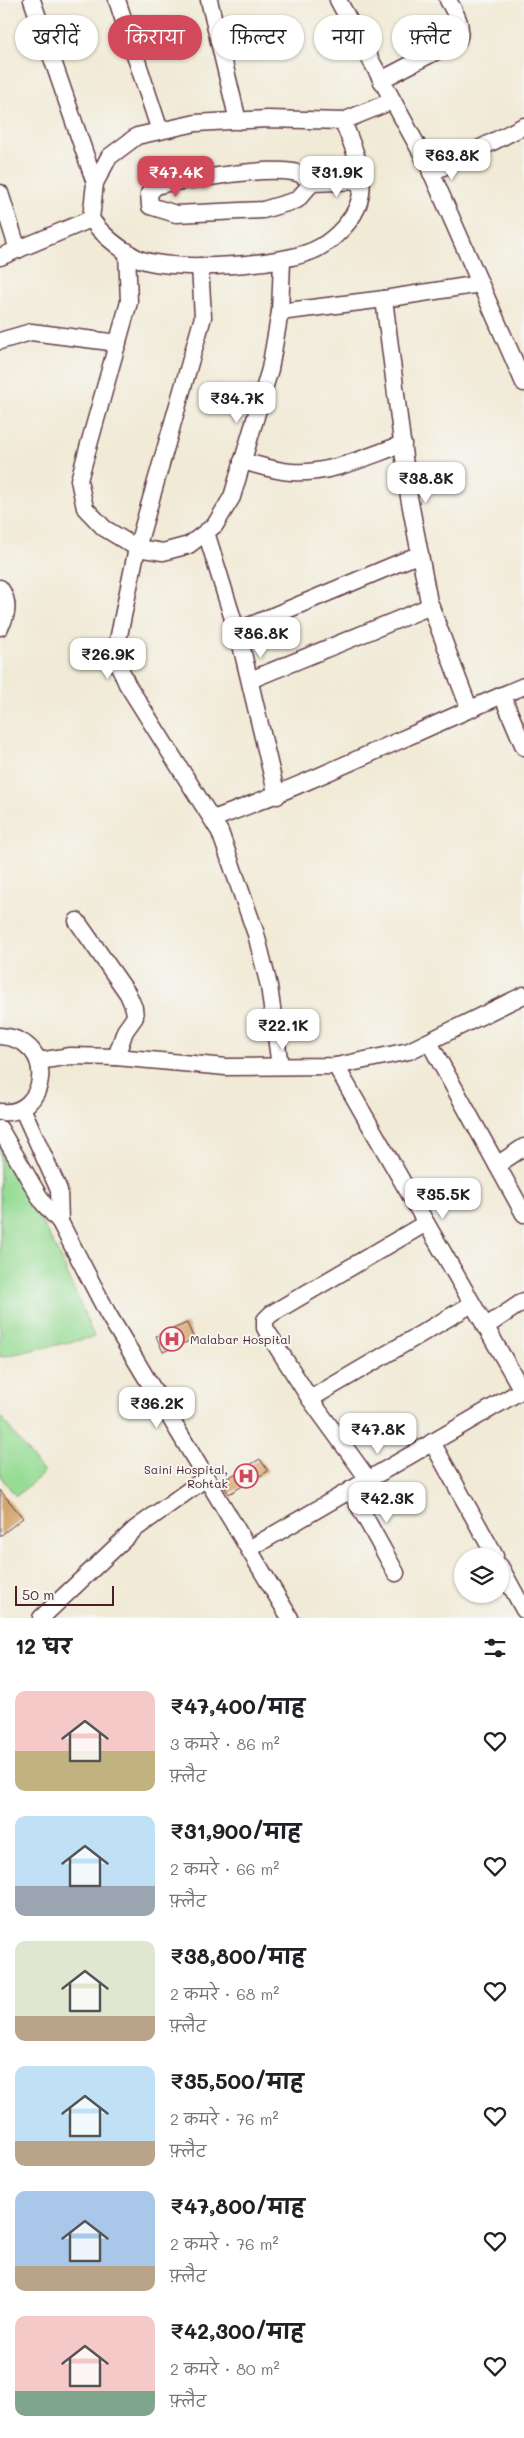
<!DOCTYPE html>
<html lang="hi">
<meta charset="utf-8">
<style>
:root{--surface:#fff;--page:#f2f2f2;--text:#202124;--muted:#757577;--accent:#d1495b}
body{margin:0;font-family:Mali,"Playpen Sans Deva",sans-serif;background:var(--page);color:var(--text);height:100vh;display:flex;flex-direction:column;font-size:19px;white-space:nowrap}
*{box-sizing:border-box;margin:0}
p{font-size:16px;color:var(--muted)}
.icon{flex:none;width:28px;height:28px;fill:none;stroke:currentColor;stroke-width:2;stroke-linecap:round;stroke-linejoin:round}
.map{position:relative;height:1618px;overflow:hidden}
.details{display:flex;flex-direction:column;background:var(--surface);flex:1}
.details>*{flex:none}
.hud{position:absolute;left:15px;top:15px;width:495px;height:45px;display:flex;gap:10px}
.controls{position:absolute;left:454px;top:1548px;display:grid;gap:10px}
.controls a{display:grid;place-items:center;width:55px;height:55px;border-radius:50%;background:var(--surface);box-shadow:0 1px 4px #0004;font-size:25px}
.scale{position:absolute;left:15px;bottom:12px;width:99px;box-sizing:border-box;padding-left:5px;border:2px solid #4a1f2b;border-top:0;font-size:14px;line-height:18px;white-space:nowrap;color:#4a1f2b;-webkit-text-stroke:4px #f6f6f2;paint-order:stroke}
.price{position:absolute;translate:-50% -42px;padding:0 11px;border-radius:10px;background:#fff;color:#222;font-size:16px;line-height:32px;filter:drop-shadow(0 1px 2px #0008)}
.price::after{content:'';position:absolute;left:50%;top:30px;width:15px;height:11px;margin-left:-8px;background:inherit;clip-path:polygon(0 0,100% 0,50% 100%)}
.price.on{background:var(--accent);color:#fff}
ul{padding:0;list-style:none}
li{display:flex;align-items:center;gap:15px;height:125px;padding:0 15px}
li span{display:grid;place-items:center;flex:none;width:140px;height:100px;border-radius:10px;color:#555}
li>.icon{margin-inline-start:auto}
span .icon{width:60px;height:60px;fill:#fffc;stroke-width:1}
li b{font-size:21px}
h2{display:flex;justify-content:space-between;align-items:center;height:60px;padding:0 15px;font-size:21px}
.pill{padding:0 18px;border-radius:22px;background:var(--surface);box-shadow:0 1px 4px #0004;font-size:18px;line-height:45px}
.pill.on{background:var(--accent);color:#fff}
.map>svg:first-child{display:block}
.green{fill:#97dc94;stroke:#707e60}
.building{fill:#d4a670}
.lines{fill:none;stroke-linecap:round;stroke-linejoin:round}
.minor-casing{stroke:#633d45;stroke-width:19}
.minor{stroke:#fff;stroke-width:16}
.labels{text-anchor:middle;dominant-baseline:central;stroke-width:4;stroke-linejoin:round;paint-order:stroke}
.poi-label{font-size:12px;fill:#4a1f2b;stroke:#f6f6f2;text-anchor:start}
</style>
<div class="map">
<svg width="524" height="1618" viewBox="0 0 524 1618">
<rect width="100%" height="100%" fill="#f6f6f2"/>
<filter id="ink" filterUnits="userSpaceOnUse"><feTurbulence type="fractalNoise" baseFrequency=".02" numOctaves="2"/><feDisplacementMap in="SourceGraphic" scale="10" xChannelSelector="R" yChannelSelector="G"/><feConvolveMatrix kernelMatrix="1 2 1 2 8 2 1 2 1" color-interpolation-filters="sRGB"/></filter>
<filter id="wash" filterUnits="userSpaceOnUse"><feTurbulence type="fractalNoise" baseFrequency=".0096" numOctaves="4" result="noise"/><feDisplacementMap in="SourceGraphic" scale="20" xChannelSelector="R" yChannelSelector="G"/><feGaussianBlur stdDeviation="1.12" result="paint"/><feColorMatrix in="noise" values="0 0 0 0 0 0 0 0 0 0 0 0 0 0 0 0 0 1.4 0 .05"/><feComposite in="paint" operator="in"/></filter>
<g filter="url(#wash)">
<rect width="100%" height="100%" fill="#f1ead6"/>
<g class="green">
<polygon points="0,1144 60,1256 94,1337 0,1357"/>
<polygon points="2,1418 44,1473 16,1496 0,1476 0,1420"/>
</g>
<g id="blocks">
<g class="building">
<polygon points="187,1323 194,1339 163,1352 156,1336"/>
<polygon points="260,1459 268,1471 229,1494 221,1482"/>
<polygon points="0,1490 23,1518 0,1536"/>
</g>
</g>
</g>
<g filter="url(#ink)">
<use href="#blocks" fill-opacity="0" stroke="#633d45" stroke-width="1"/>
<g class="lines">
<g class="minor-casing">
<g id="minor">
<polyline points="32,0 95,183"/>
<polyline points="117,0 160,131"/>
<polyline points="209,0 238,121"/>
<polyline points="338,0 429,167 524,383"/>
<path d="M 381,80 L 458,40 C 464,25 455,13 448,0"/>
<path d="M 343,121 C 352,146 368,175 359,202 C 354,219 336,238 320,247 C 290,266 170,273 137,258 C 118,248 103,236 91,219 L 95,183 L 109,157 L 137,136 L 196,123 L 268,119 L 343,121 L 392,101"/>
<polyline points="431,173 524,126"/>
<path d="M 312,183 C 307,178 301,173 293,172 C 259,167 203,179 167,183 L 156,186 L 149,193 L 150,206 L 176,214 L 263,210 L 297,200 L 312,183 L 361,181"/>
<polyline points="0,193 18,250"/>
<polyline points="127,251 129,302 79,480 85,508 104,528 137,548 163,552 189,545 215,525 232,497 270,369 280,312 282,261"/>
<polyline points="0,257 91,219"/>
<polyline points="200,266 203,317 137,548 116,650 120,668 127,684 220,832 256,934 269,986 280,1066"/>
<polyline points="384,299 409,497 429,602 469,708"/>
<polyline points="280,312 384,299 480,284"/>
<polyline points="0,341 31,332 118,343"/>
<path d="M 242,461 C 258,465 275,471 291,472 C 329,475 368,456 403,444"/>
<polyline points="206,532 241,645 277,796"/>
<path d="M 0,588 C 9,601 8,614 0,627"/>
<polyline points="237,631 420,554"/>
<polyline points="250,680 431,606"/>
<polyline points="502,695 524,747"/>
<path d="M 213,819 C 319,780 420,729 524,686"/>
<polyline points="77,921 128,994 134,1008 135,1017 125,1031 116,1057"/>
<path d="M 0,1036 C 60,1040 47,1118 0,1112"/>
<polyline points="429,1042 524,1214"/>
<polyline points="39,1061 70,1056 116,1057 226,1067 336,1066 409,1051 524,995"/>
<polyline points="336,1066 522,1390"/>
<polyline points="22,1108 59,1190 60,1222"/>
<polyline points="0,1129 43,1203 60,1222 108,1314 290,1618"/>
<polyline points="497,1165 524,1147"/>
<polyline points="485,1327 524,1301"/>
<polyline points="310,1399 472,1304"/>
<polyline points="432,1442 495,1556"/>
<polyline points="368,1479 310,1399 265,1328 265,1320 271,1314 426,1223"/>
<polyline points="350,1490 396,1573"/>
<polyline points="249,1549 524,1389"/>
<polyline points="500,1566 524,1610"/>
<polyline points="41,1618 135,1529 206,1478"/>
</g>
</g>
<use href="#minor" class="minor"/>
</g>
</g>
<defs>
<g id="hospital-ring" transform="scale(1.25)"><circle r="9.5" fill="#f6f6f2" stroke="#d1495b" stroke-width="1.5"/><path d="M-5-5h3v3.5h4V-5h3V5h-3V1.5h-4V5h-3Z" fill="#d1495b"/></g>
</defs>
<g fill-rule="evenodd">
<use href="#hospital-ring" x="172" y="1339"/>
<use href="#hospital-ring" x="246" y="1476"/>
</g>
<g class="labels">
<g class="poi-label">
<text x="190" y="1339">Malabar Hospital</text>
<text x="228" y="1469" text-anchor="end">Saini Hospital,<tspan x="228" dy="14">Rohtak</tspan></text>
</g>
</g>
</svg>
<div class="controls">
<a><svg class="icon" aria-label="layers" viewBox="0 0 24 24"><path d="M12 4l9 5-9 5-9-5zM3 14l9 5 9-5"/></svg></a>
</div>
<div class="scale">50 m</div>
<b class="price" style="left:452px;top:181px">₹63.8K</b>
<b class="price on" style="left:176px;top:198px">₹47.4K</b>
<b class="price" style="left:337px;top:198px">₹31.9K</b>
<b class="price" style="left:237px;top:424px">₹34.7K</b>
<b class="price" style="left:426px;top:504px">₹38.8K</b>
<b class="price" style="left:261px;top:659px">₹86.8K</b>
<b class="price" style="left:108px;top:680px">₹26.9K</b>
<b class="price" style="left:283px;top:1051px">₹22.1K</b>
<b class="price" style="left:443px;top:1220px">₹35.5K</b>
<b class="price" style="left:157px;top:1429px">₹36.2K</b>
<b class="price" style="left:378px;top:1455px">₹47.8K</b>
<b class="price" style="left:387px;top:1524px">₹42.3K</b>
<div class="hud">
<a class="pill">खरीदें</a>
<a class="pill on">किराया</a>
<a class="pill">फ़िल्टर</a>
<a class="pill">नया</a>
<a class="pill">फ़्लैट</a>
</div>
</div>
<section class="details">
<h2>12 घर<svg class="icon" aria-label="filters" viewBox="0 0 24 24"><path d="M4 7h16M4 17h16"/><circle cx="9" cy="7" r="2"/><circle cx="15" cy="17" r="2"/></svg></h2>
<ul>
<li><span style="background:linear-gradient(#f6c9c9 60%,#c2b280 0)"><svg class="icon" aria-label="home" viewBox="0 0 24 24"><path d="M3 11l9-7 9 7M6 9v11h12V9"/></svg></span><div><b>₹47,400/माह</b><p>3 कमरे · 86 m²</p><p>फ़्लैट</p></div><svg class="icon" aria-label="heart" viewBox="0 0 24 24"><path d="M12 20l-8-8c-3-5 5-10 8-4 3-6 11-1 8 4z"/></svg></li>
<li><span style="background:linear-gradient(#bfe0f5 70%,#9aa5b1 0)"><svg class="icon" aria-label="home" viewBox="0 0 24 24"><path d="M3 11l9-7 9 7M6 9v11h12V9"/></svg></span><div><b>₹31,900/माह</b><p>2 कमरे · 66 m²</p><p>फ़्लैट</p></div><svg class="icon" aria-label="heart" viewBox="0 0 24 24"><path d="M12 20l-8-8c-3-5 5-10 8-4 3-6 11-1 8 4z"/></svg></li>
<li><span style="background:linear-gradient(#dfe7d0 75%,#b9a48a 0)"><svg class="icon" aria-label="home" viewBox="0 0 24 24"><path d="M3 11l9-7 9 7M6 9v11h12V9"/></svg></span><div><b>₹38,800/माह</b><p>2 कमरे · 68 m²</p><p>फ़्लैट</p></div><svg class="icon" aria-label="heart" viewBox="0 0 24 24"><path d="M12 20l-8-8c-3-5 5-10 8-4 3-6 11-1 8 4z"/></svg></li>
<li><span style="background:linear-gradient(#bfe0f5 75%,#b9a48a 0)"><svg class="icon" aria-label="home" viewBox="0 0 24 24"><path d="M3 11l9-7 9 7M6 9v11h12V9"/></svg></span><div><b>₹35,500/माह</b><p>2 कमरे · 76 m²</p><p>फ़्लैट</p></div><svg class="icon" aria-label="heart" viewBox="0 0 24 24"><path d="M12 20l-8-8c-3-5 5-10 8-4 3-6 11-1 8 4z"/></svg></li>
<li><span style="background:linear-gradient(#a9c7e8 75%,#b9a48a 0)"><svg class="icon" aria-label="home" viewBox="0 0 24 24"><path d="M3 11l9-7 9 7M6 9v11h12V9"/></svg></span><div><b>₹47,800/माह</b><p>2 कमरे · 76 m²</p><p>फ़्लैट</p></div><svg class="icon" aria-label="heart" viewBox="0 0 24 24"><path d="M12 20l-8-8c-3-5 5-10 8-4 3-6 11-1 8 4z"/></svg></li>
<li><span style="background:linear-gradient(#f6c9c9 75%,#7fa58c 0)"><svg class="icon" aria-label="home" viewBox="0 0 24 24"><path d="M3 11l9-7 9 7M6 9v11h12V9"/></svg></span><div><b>₹42,300/माह</b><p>2 कमरे · 80 m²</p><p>फ़्लैट</p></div><svg class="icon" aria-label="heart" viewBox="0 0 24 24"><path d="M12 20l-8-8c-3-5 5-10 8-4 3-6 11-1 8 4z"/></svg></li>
</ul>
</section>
